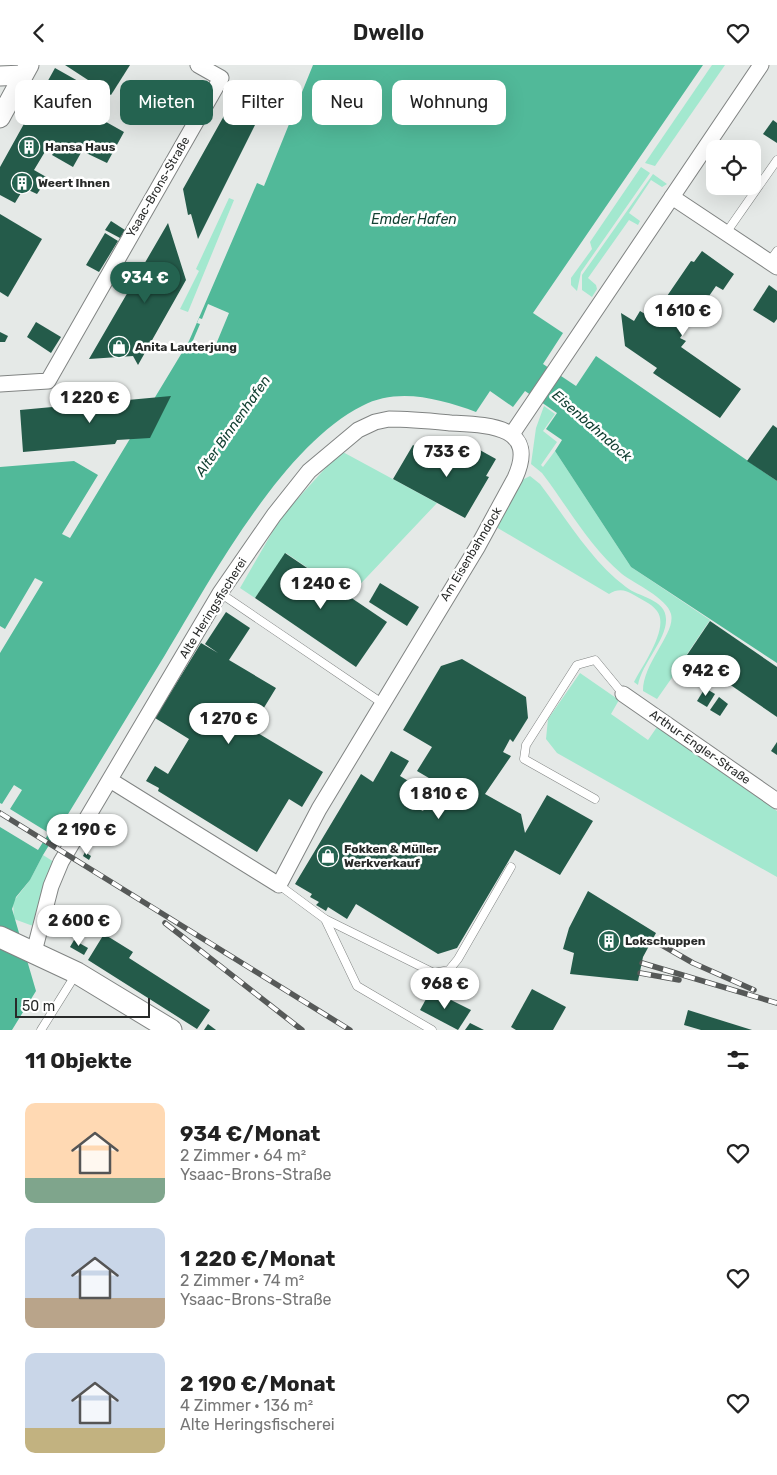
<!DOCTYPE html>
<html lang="de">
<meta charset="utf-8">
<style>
:root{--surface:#fff;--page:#f2f2f2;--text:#222;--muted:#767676;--accent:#246350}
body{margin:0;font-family:Rubik,sans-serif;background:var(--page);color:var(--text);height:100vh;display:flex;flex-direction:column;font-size:19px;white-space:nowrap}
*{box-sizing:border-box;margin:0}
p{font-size:16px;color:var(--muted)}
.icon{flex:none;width:28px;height:28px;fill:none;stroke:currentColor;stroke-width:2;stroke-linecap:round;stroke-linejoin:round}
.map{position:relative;height:965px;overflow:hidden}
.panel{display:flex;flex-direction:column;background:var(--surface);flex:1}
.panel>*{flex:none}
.guide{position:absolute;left:15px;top:15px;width:500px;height:45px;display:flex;gap:10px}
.tools{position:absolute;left:706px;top:75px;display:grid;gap:10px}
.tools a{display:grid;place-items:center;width:55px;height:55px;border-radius:10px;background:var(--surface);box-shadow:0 5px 20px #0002;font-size:25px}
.scale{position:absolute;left:15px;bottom:12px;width:135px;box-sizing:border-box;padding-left:5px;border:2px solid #282a29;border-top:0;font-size:14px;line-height:18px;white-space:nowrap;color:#282a29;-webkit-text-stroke:4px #fff;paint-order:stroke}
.price{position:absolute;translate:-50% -42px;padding:0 11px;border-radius:18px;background:#fff;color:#222;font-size:16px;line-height:32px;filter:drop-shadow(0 1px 2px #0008)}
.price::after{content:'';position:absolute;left:50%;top:30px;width:15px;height:11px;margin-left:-8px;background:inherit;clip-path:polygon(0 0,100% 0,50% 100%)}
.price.current{background:var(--accent);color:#fff}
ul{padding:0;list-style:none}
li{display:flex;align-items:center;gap:15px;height:125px;padding:0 25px}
li span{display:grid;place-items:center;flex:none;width:140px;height:100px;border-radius:10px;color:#555}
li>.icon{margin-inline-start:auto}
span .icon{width:60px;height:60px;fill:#fffc;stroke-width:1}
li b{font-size:21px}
h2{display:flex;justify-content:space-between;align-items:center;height:60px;padding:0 25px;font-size:21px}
.tag{padding:0 18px;border-radius:10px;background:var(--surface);box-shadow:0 5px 20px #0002;font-size:18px;line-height:45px}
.tag.current{background:var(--accent);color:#fff}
header{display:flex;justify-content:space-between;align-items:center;height:65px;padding:0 25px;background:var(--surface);font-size:22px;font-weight:600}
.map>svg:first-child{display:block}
.green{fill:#a3e8cf}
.water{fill:#51b999}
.pier{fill:#e5e9e7}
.building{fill:#245b4a}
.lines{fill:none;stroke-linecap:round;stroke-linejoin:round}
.service-casing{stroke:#818483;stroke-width:9}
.minor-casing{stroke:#818483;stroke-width:17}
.tertiary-casing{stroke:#818483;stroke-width:21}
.secondary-casing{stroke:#818483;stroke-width:23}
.service{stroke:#fff;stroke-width:8}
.minor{stroke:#fff;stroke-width:15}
.tertiary{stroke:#fff;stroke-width:19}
.secondary{stroke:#fff;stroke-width:21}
.rail-casing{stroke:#565958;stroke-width:5.5}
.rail{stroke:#fff;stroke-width:4;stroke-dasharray:11;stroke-linecap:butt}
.labels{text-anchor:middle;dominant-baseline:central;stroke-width:5;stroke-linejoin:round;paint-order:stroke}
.poi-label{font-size:12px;font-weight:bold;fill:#282a29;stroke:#fff;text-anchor:start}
.street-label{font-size:12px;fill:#282a29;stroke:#fff}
.water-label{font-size:14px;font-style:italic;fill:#134133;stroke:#fff}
</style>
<header><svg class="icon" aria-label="back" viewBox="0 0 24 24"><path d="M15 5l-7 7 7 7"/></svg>Dwello<svg class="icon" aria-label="heart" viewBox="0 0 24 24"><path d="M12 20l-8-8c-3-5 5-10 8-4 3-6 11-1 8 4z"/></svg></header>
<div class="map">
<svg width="777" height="965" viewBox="0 0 777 965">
<rect width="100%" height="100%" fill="#e5e9e7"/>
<g class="green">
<polygon points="712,0 725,0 655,101 645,98"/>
<polygon points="641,102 650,108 581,207 577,226 571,220 571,213 592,184 590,177"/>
<polygon points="653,109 667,119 662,122 651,115 629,148 640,156 638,160 629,155 588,213 596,220 597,224 592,232 582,225 582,210"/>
<polygon points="229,133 234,135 188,247 180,244 199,206 196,204"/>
<path d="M 544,341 L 555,349 L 543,366 L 557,377 L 541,400 L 543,402 L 555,386 L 631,502 L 710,555 L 687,589 L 701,599 L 692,613 L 678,604 L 657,634 L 643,626 C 643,597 676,568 671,549 C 667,533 635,519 622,509 C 589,481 568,442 542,408 L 531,399 L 536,363 Z"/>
<polygon points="341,386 437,438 349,531 286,488 255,533 240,523 281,452"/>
<path d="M 530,411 L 540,419 C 566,453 591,496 626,522 C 638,532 666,534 666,554 C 667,574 642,598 638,620 L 634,617 C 642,601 670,563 657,546 C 651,538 642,535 634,530 C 625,525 619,523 609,529 L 496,462 L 522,415 Z"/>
<polygon points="580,608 619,635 611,649 648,675 657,662 777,746 777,812 557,688 546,674 548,654"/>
<polygon points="43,790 54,797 33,861 14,854 13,837 30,815"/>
</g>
<path class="water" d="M 313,0 L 703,0 L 533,248 L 563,268 L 543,299 L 576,321 L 596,291 L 777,416 L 777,598 L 631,502 L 555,386 L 562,375 L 546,364 L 557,348 L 525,326 L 513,342 L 490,326 L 476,347 C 440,334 398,322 362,341 C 282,381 211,514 165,590 C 124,657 84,723 43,790 L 30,815 L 16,832 L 12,844 L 36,926 L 12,965 L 0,965 L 0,588 L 43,517 L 35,513 L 5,564 L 0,561 L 0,402 L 74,396 L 98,410 L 62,469 L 70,473 L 189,276 L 257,118 L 264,121 Z"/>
<g class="pier">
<polygon points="208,239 229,248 212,289 191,280 200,259 197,258 199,253 202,254"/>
<polygon points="14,720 22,725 10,744 49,768 38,785 0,762 0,738 2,739"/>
</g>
<g class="building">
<polygon points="65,0 130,0 111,30"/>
<polygon points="55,3 94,25 83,44 124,67 107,98 82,86 73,102 52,90 56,84 49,80 34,105 48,113 37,129 24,123 15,138 0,130 0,102"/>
<polygon points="241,37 261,48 198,174 191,149 188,150 183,124 225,49 232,53"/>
<polygon points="773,55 777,58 777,78 763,69"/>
<polygon points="0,149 42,174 8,232 0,227"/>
<polygon points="111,156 125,165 120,173 105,165"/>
<polygon points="168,158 186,215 138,300 133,291 89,294"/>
<polygon points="105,168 118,176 99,207 86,200"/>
<polygon points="702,186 734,209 723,225 716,221 680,273 686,276 681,282 741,324 720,353 653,308 657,303 625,281 621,248 634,256 640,246 652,253 691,196 694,197"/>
<polygon points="769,220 777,226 777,254 774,258 753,245"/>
<polygon points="36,257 61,272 51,288 27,272"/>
<polygon points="0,267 8,271 5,277 0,277"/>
<polygon points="171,331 150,373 117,375 115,379 23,387 20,345"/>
<polygon points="773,360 777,363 777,416 747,396"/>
<polygon points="469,379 496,394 486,411 489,412 465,453 393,414 413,380 453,403"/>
<polygon points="285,488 387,557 356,602 255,533"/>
<polygon points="380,518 419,542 407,561 369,537"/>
<polygon points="226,547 250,563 229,595 276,623 251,664 323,707 302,742 289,734 257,787 158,726 159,723 146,716 155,701 168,709 189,674 155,653 201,578 218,588 205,579"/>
<polygon points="710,556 777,602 777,652 687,590"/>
<polygon points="462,594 526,632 528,653 513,677 510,674 503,687 511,691 485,729 521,749 525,768 547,730 593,756 560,810 515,785 457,883 438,889 356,839 347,854 328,842 326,846 316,840 319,837 310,832 312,829 295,819 361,709 373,717 391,686 409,696 400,711 427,727 417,743 423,746 439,719 417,706 432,682 403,665 441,601"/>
<polygon points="705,623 715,629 707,642 697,636"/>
<polygon points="719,632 728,639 720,651 710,645"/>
<polygon points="777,677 777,690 771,686"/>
<polygon points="85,787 91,791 89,795 83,791"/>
<polygon points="588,826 656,868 643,892 638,916 570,909 574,888 563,884 569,863"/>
<polygon points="104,869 133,887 129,893 210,945 197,964 88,895"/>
<polygon points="74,875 88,883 84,890 70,882"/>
<polygon points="532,924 566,942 553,965 516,965 511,962"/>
<polygon points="431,925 471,945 458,965 420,945"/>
<polygon points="688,945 752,965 701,965 684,960"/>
<polygon points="470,958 484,965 465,965"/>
<polygon points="208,959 216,965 204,965"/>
</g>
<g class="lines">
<g class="service-casing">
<g id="service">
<polyline points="726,168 777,95"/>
<polyline points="769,197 777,186"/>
<polyline points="220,528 382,638"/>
<polyline points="595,734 524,694 526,680 577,600 595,595 623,629"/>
<polyline points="279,820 325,854 357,921 432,965"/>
<polyline points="325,854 434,908 449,905 458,894 511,802"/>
<polyline points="41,965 76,909"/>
</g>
</g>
<g class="minor-casing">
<g id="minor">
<polyline points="672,132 777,202"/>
<polyline points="0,319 48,316 221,13 198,0"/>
<polyline points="512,369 761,0"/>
<polyline points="623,629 777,736"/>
<path d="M 34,887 L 51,821 L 61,797 L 220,528 L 274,450 L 309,406 L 358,365 L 375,357 L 389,354 C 410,354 430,356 451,358 C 487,360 539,360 515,413 L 478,481 L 319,744 L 279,820 L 110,715"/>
</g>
</g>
<g class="tertiary-casing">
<g id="tertiary">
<polyline points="0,11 23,10"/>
<polyline points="0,53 29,0"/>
</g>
</g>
<g class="secondary-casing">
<polyline id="secondary" points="0,872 77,908 171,965"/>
</g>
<use href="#service" class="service"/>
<use href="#minor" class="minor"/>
<use href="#tertiary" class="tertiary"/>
<use href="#secondary" class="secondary"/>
<g class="rail-casing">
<g id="rail">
<polyline points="0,748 350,965"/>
<polyline points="165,858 302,965"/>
<polyline points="653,875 693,898 754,925"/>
<polyline points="642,898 777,938"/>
<polyline points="640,908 679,915"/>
</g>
</g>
<use href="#rail" class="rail"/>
</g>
<defs>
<g id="building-disc" transform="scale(1.125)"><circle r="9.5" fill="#246350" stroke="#fff"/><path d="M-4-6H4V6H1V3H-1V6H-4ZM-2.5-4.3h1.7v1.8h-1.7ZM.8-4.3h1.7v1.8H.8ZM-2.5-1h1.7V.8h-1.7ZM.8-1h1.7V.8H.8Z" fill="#fff"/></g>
<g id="shop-disc" transform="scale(1.125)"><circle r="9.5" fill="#246350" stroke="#fff"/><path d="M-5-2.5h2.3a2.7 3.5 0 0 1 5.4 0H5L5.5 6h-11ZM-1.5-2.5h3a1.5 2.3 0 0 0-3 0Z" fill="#fff"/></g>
</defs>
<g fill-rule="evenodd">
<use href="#building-disc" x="29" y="82"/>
<use href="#building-disc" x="22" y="118"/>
<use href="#shop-disc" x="119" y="282"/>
<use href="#shop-disc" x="328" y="791"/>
<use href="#building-disc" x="609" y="876"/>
</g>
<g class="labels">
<g class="poi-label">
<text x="45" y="82">Hansa Haus</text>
<text x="38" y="118">Weert Ihnen</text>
<text x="135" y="282">Anita Lauterjung</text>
<text x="344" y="784">Fokken &amp; Müller<tspan x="344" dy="14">Werkverkauf</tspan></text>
<text x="625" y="876">Lokschuppen</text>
</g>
<g class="street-label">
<text transform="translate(158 122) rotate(-60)">Ysaac-Brons-Straße</text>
<text transform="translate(471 489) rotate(-59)">Am Eisenbahndock</text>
<text transform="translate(213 543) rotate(-58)">Alte Heringsfischerei</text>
<text transform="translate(700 682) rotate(35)">Arthur-Engler-Straße</text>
</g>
<g class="water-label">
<text x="414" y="154">Emder Hafen</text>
<text transform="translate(233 361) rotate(-55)">Alter Binnenhafen</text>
<text transform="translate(592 361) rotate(41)">Eisenbahndock</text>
</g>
</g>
</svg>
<div class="tools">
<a><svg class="icon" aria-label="locate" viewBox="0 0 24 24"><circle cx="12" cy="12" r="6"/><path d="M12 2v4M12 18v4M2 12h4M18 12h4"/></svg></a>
</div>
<div class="scale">50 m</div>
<b class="price current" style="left:145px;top:239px">934 €</b>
<b class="price" style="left:683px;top:272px">1 610 €</b>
<b class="price" style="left:90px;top:359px">1 220 €</b>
<b class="price" style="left:447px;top:413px">733 €</b>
<b class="price" style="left:321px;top:545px">1 240 €</b>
<b class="price" style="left:706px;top:632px">942 €</b>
<b class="price" style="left:229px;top:680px">1 270 €</b>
<b class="price" style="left:439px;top:755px">1 810 €</b>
<b class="price" style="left:87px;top:791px">2 190 €</b>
<b class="price" style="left:79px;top:882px">2 600 €</b>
<b class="price" style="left:445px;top:945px">968 €</b>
<div class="guide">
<a class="tag">Kaufen</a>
<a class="tag current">Mieten</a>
<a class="tag">Filter</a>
<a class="tag">Neu</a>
<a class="tag">Wohnung</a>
</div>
</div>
<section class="panel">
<h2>11 Objekte<svg class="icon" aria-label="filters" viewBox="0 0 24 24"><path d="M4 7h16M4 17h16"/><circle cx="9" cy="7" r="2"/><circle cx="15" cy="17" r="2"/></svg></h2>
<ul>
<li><span style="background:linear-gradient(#ffd9b3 75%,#7fa58c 0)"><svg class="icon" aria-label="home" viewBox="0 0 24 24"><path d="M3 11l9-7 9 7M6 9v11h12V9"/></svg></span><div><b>934 €/Monat</b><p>2 Zimmer · 64 m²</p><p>Ysaac-Brons-Straße</p></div><svg class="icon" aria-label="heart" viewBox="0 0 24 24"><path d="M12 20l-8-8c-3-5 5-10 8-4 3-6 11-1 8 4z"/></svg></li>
<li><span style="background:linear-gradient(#c9d6e8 70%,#b9a48a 0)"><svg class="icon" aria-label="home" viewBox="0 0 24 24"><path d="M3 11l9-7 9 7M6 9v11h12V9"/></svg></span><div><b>1 220 €/Monat</b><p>2 Zimmer · 74 m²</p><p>Ysaac-Brons-Straße</p></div><svg class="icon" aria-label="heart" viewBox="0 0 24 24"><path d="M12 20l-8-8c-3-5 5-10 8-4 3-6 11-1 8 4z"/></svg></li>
<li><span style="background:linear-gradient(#c9d6e8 75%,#c2b280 0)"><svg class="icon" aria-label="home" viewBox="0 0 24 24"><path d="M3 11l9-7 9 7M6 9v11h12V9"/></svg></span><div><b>2 190 €/Monat</b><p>4 Zimmer · 136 m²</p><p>Alte Heringsfischerei</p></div><svg class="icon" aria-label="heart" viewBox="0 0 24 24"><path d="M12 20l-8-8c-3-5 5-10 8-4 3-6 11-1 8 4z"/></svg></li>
</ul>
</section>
